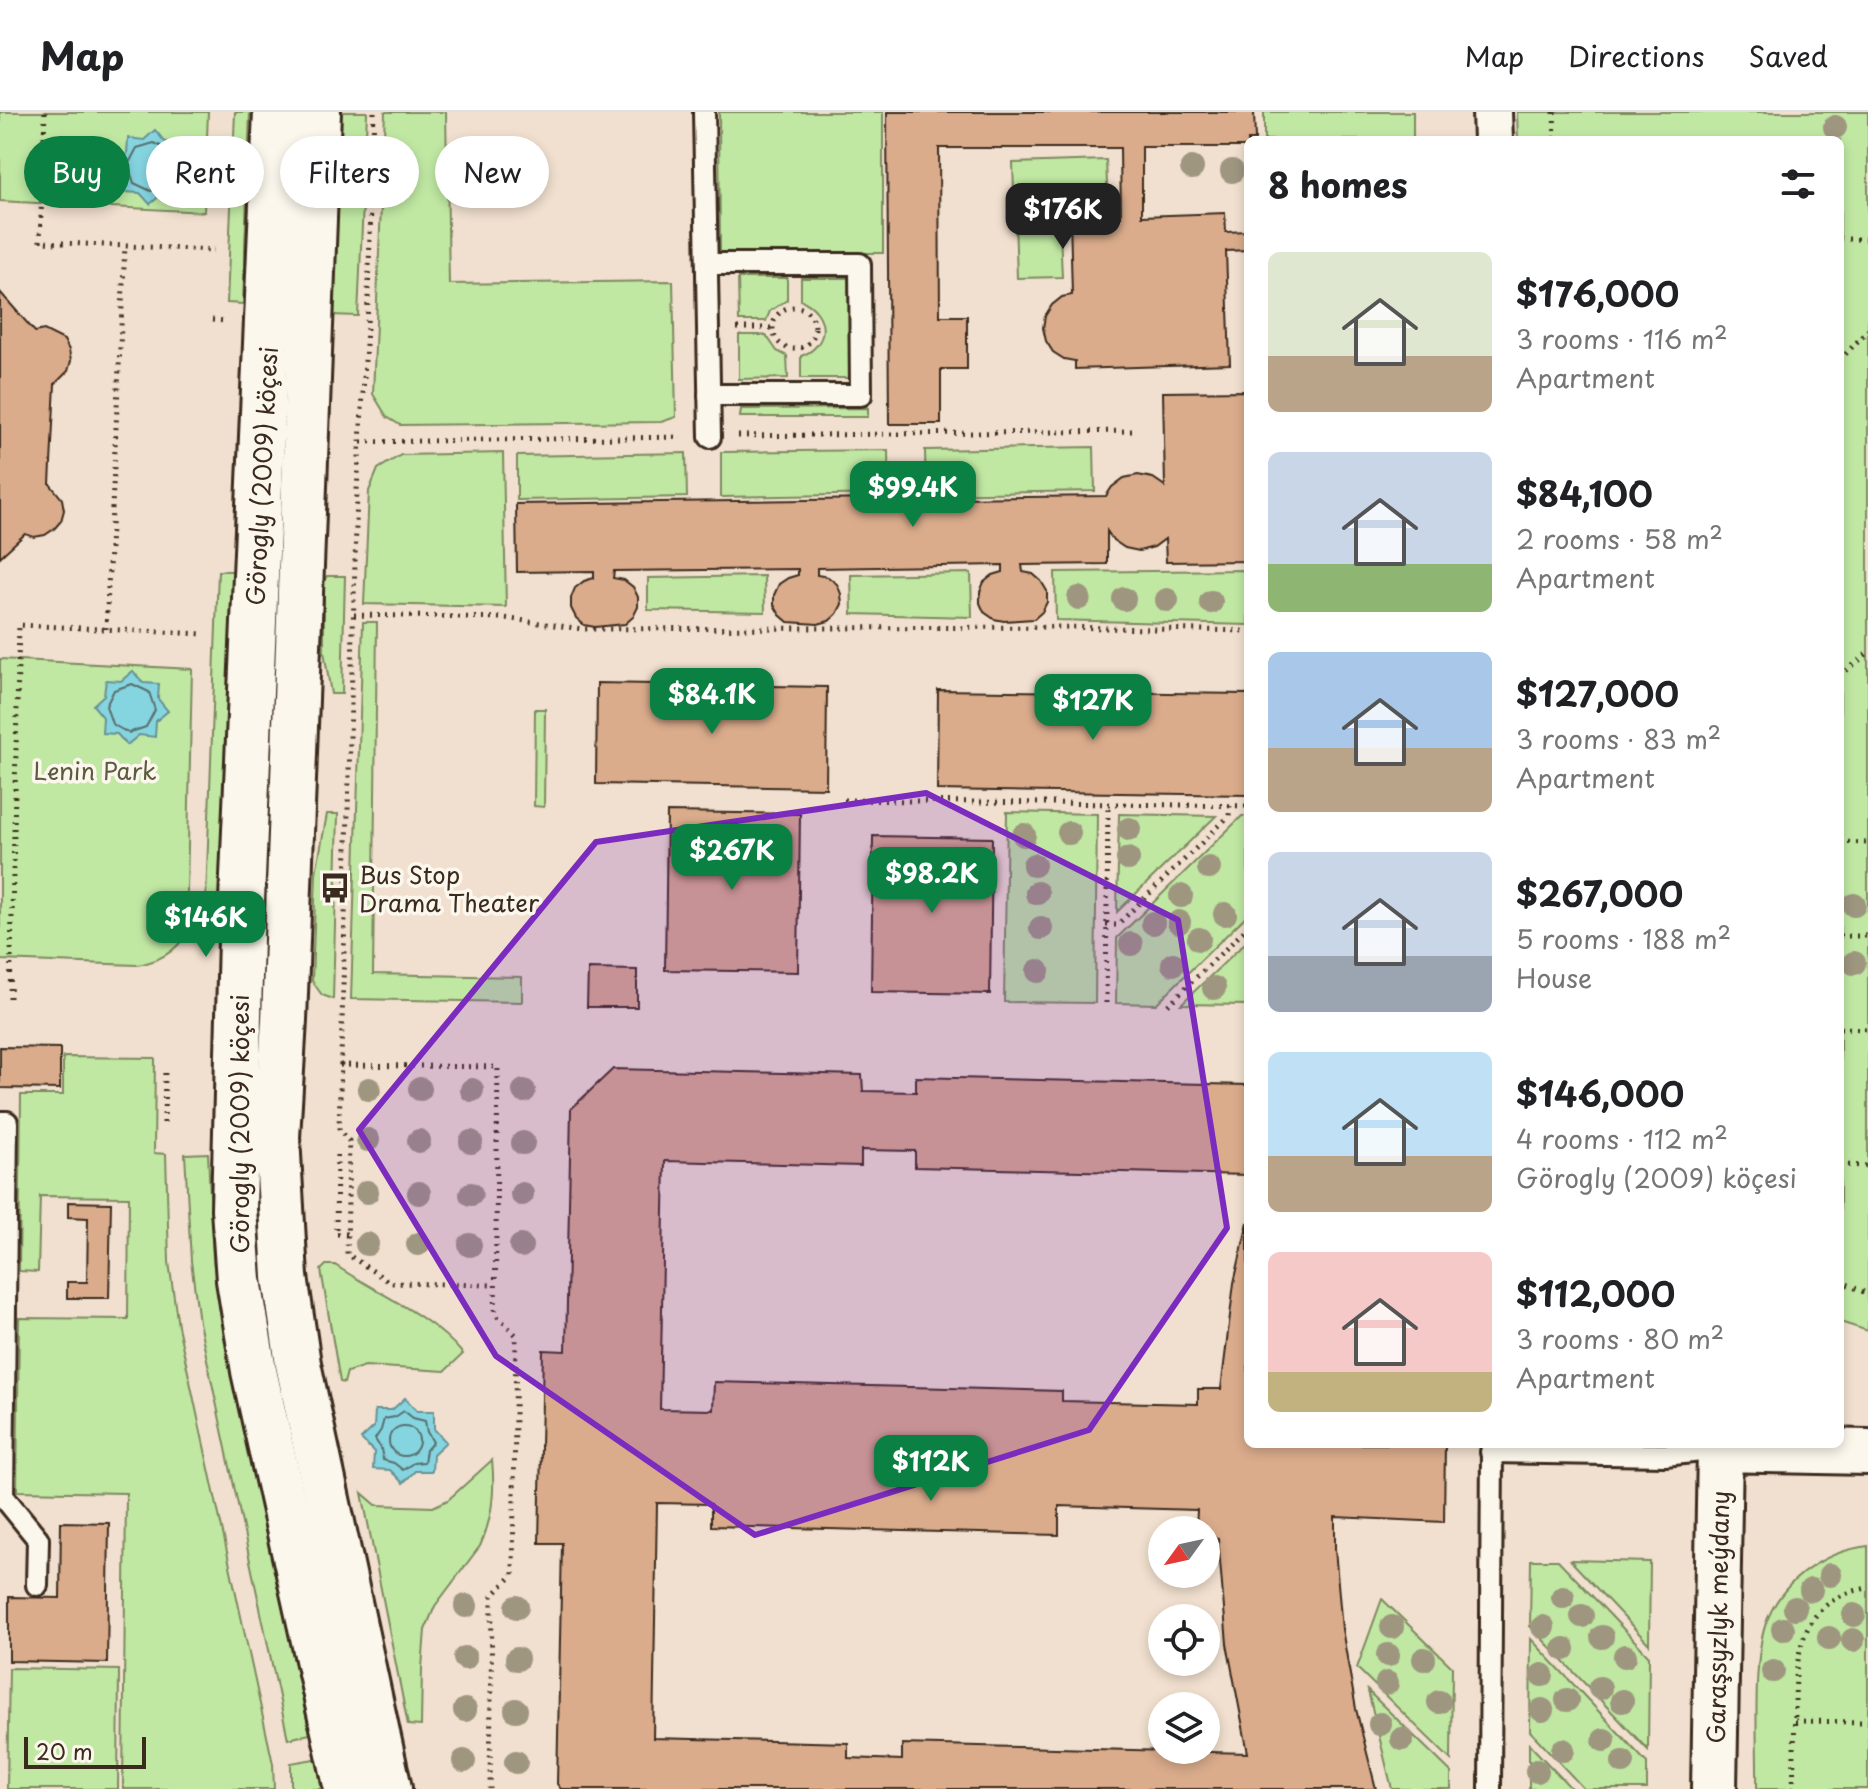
<!DOCTYPE html>
<meta charset="utf-8">
<style>
:root{--surface:#fff;--page:#f2f2f2;--text:#202124;--muted:#757577;--line:#e0e0e0;--accent:#0b8043}
body{margin:0;font-family:"Playpen Sans",sans-serif;background:var(--page);color:var(--text);height:100vh;display:flex;flex-direction:column;font-size:30px;white-space:nowrap}
*{box-sizing:border-box;margin:0}
p{font-size:26px;color:var(--muted)}
.icon{flex:none;width:44px;height:44px;fill:none;stroke:currentColor;stroke-width:2;stroke-linecap:round;stroke-linejoin:round}
.map{position:relative;flex:1;overflow:hidden}
.drawer{position:absolute;left:1244px;top:24px;width:600px;height:1312px;display:flex;flex-direction:column;background:var(--surface);border-radius:12px;box-shadow:0 4px 12px #0003}
.drawer>*{flex:none}
.guide{position:absolute;left:24px;top:24px;width:760px;height:72px;display:flex;gap:16px}
.needle{width:52px;rotate:237deg}
.tools{position:absolute;left:1148px;top:1404px;display:grid;gap:16px}
.tools a{display:grid;place-items:center;width:72px;height:72px;border-radius:50%;background:var(--surface);box-shadow:0 4px 12px #0003;font-size:40px}
.scale{position:absolute;left:24px;bottom:20px;width:122px;box-sizing:border-box;padding-left:8px;border:4px solid #3b2a1e;border-top:0;font-size:22px;line-height:28px;white-space:nowrap;color:#3b2a1e;-webkit-text-stroke:6px #fbf7ec;paint-order:stroke}
.price{position:absolute;translate:-50% -68px;padding:0 18px;border-radius:16px;background:var(--accent);color:#fff;font-size:26px;line-height:52px;filter:drop-shadow(0 2px 4px #0008)}
.price::after{content:'';position:absolute;left:50%;top:48px;width:24px;height:18px;margin-left:-12px;background:inherit;clip-path:polygon(0 0,100% 0,50% 100%)}
.price.active{background:#222;color:#fff}
ul{padding:0;list-style:none}
li{display:flex;align-items:center;gap:24px;height:200px;padding:0 24px}
li span{display:grid;place-items:center;flex:none;width:224px;height:160px;border-radius:12px;color:#555}
li>.icon{margin-inline-start:auto}
span .icon{width:96px;height:96px;fill:#fffc;stroke-width:1}
li b{font-size:34px}
h2{display:flex;justify-content:space-between;align-items:center;height:96px;padding:0 24px;font-size:34px}
.tag{padding:0 28px;border-radius:36px;background:var(--surface);box-shadow:0 4px 12px #0003;font-size:28px;line-height:72px}
.tag.active{background:var(--accent);color:#fff}
header{display:flex;align-items:center;gap:48px;box-sizing:border-box;height:112px;padding:0 40px;background:var(--surface);border-bottom:2px solid var(--line)}
header strong{font-size:38px}
nav{display:flex;gap:44px;margin-inline-start:auto;font-size:28px}
.map>svg:first-child{display:block}
.green{fill:#c0e8a3;stroke:#7e8960;stroke-width:2}
.water{fill:#85d5e1;stroke:#679193;stroke-width:2}
.lines{fill:none;stroke-linecap:round;stroke-linejoin:round}
.shore{stroke:#596e6c;stroke-width:2}
.building{fill:#daac8c;stroke:#3b2a1e;stroke-width:2;fill-rule:evenodd}
.service-casing{stroke:#3b2a1e;stroke-width:26}
.minor-casing{stroke:#3b2a1e;stroke-width:44}
.tertiary-casing{stroke:#3b2a1e;stroke-width:50}
.path{stroke:#3b2a1e;stroke-width:5;stroke-dasharray:2 6;stroke-linecap:butt}
.service{stroke:#fbf7ec;stroke-width:20}
.minor{stroke:#fbf7ec;stroke-width:38}
.tertiary{stroke:#fbf7ec;stroke-width:44}
.tree{fill:#9f9680}
.marked{fill:#7b2cbf;fill-opacity:0.2;stroke:#7b2cbf;stroke-width:6;stroke-linejoin:round}
.labels{text-anchor:middle;dominant-baseline:central;stroke-width:7;stroke-linejoin:round;paint-order:stroke}
.street-label{font-size:24px;fill:#3b2a1e;stroke:#fbf7ec}
.park-label{font-size:24px;fill:#5c5a3f;stroke:#fbf7ec}
.poi-label{font-size:24px;fill:#3b2a1e;stroke:#fbf7ec;text-anchor:start}
</style>
<header>
<strong>Map</strong>
<nav><a>Map</a><a>Directions</a><a>Saved</a></nav>
</header>
<div class="map">
<svg width="1868" height="1677" viewBox="0 0 1868 1677">
<rect width="100%" height="100%" fill="#f1e0cf"/>
<filter id="ink" filterUnits="userSpaceOnUse"><feTurbulence type="fractalNoise" baseFrequency=".0125" numOctaves="2"/><feDisplacementMap in="SourceGraphic" scale="16" xChannelSelector="R" yChannelSelector="G"/><feConvolveMatrix kernelMatrix="1 2 1 2 8 2 1 2 1" color-interpolation-filters="sRGB"/></filter>
<g filter="url(#ink)">
<g class="green">
<polygon points="0,0 208,0 204,100 0,89"/>
<polygon points="235,0 250,0 243,192 227,191"/>
<polygon points="339,0 367,0 358,204 331,203"/>
<polygon points="385,0 446,0 449,172 673,169 676,305 661,310 400,313 387,305 373,282"/>
<polygon points="719,0 883,0 883,141 720,141"/>
<rect x="1264" y="0" width="149" height="28"/>
<polygon points="1517,0 1868,0 1868,1219 1840,1210 1840,28 1518,28"/>
<polygon points="1106,48 1108,96 1059,97 1062,165 1017,166 1013,51"/>
<polygon points="738,166 787,166 787,188 770,199 766,209 739,209"/>
<path d="M 801,166 L 851,166 L 851,266 L 801,266 L 801,244 C 831,233 829,200 801,188 Z"/>
<polygon points="739,223 766,223 777,239 787,244 788,266 739,267"/>
<polygon points="868,296 868,305 740,305 741,297"/>
<polygon points="1094,335 1095,379 926,382 925,338"/>
<polygon points="888,338 889,382 721,385 721,340"/>
<polygon points="503,341 506,495 364,492 369,379 378,357 401,343"/>
<polygon points="686,341 687,385 517,388 517,344"/>
<polygon points="1248,458 1248,513 1056,508 1055,460"/>
<polygon points="218,459 233,459 221,783 214,803 205,814"/>
<polygon points="971,461 972,505 852,502 851,463"/>
<polygon points="327,464 345,464 342,582 331,582 324,539 324,469"/>
<polygon points="764,464 765,500 648,498 648,466"/>
<polygon points="363,510 377,510 373,862 522,865 522,890 351,887"/>
<path d="M 0,547 L 192,557 L 186,822 C 176,840 157,850 137,853 L 0,848 Z"/>
<polygon points="535,597 545,597 544,695 534,694"/>
<polygon points="1007,700 1097,702 1095,891 1004,890"/>
<polygon points="327,702 338,702 333,887 322,883 312,869 316,761"/>
<polygon points="1119,702 1216,704 1117,800"/>
<polygon points="1242,704 1248,704 1248,802 1156,892 1116,891 1117,826"/>
<polygon points="1248,828 1248,893 1181,892"/>
<polygon points="63,945 155,946 154,1041 166,1042 169,1150 178,1214 273,1652 274,1677 123,1677 126,1381 17,1379 19,1206 128,1207 129,1085 40,1084 38,1160 19,1159 21,983 63,983"/>
<polygon points="208,1041 213,1147 221,1206 310,1622 288,1627 199,1210 191,1149 185,1042"/>
<path d="M 326,1153 L 335,1153 C 378,1182 430,1202 463,1242 L 445,1259 L 365,1254 L 347,1260 L 344,1271 L 340,1270 L 321,1158 Z"/>
<path d="M 492,1348 C 495,1378 493,1405 480,1434 L 435,1494 L 425,1518 L 422,1556 L 421,1614 L 408,1613 L 362,1381 L 376,1393 L 433,1395 L 448,1388 Z"/>
<path d="M 1868,1434 L 1868,1677 L 1757,1677 C 1758,1633 1751,1544 1768,1506 C 1785,1466 1826,1439 1868,1434 Z"/>
<polygon points="1531,1448 1558,1448 1649,1544 1648,1638 1530,1514"/>
<polygon points="1570,1448 1650,1450 1649,1532"/>
<polygon points="1382,1487 1452,1555 1451,1648 1357,1556"/>
<polygon points="1531,1527 1647,1651 1647,1677 1584,1677 1530,1619"/>
<polygon points="9,1556 119,1558 118,1677 7,1677"/>
<polygon points="1368,1579 1451,1660 1451,1677 1392,1677"/>
<polygon points="1529,1632 1572,1677 1529,1677"/>
<polygon points="314,1647 318,1648 321,1677 291,1677 291,1651"/>
</g>
<g class="water">
<polygon points="155,18 165,30 181,30 180,46 190,58 178,68 177,83 162,82 150,92 140,81 124,80 125,64 116,52 127,42 128,26 144,28"/>
<polygon points="133,559 143,571 159,572 158,587 168,599 156,609 155,625 139,623 127,633 117,622 102,621 103,605 93,593 104,583 106,568 121,569"/>
<polygon points="405,1286 417,1299 434,1299 434,1317 446,1330 433,1342 432,1359 415,1359 403,1371 390,1358 373,1357 374,1340 361,1327 374,1315 375,1298 392,1298"/>
</g>
<g class="lines">
<g class="shore">
<polygon points="154,31 171,39 177,57 168,73 151,79 134,71 128,53 137,36"/>
<polygon points="132,572 149,580 155,598 146,615 128,621 112,612 106,594 114,578"/>
<polygon points="404,1299 413,1306 425,1309 427,1320 433,1330 426,1338 424,1350 413,1351 403,1358 394,1351 383,1348 381,1337 375,1327 381,1318 384,1307 395,1305"/>
<circle cx="404" cy="1329" r="15"/>
</g>
</g>
<g class="building">
<polygon points="887,0 1254,0 1255,28 1248,28 1248,35 1142,35 1142,104 1225,101 1226,120 1248,119 1248,138 1226,139 1230,252 1075,257 1075,249 1064,247 1053,240 1046,229 1043,216 1045,204 1052,193 1062,185 1072,183 1070,106 1121,105 1120,36 939,36 940,204 967,204 967,257 941,257 941,312 889,312"/>
<polygon points="0,180 35,220 44,218 64,228 69,238 71,249 68,259 55,272 50,372 62,387 64,398 61,409 54,417 45,423 34,425 25,422 0,445"/>
<polygon points="1248,279 1248,449 1166,450 1165,427 1154,435 1139,439 1125,436 1113,428 1107,419 1107,452 1022,453 1023,460 1033,462 1041,469 1047,479 1047,490 1042,500 1034,507 1004,509 994,507 984,500 980,491 980,480 984,470 993,463 1003,460 1003,453 817,456 817,463 828,465 837,472 841,482 842,492 837,502 829,509 818,512 788,510 780,503 774,493 774,483 779,472 788,466 798,463 798,457 614,459 613,466 624,468 633,475 638,485 638,495 633,505 625,512 595,515 584,513 576,506 571,496 571,486 575,476 584,469 594,466 594,459 517,460 516,392 1106,384 1112,375 1124,366 1138,363 1153,366 1165,374 1163,280"/>
<polygon points="597,571 827,575 826,676 596,672"/>
<polygon points="938,578 1248,582 1248,683 937,678"/>
<polygon points="667,700 800,702 798,860 665,858"/>
<polygon points="873,724 992,726 990,882 871,880"/>
<polygon points="588,857 637,858 637,895 587,895"/>
<polygon points="0,935 60,936 60,977 0,976"/>
<path d="M 613,957 L 862,963 L 863,979 L 916,980 L 916,965 L 1248,973 L 1248,1063 L 915,1055 L 915,1039 L 861,1038 L 861,1054 L 665,1049 L 660,1297 L 713,1298 L 714,1270 L 1062,1279 L 1062,1289 L 1198,1292 L 1198,1277 L 1221,1277 L 1234,1171 L 1248,1110 L 1248,1332 L 1445,1332 L 1444,1410 L 1335,1405 L 1335,1437 L 1342,1517 L 1356,1597 L 1376,1677 L 561,1677 L 557,1672 L 562,1431 L 539,1431 L 543,1238 L 566,1239 L 571,997 ZM 657,1391 L 711,1392 L 711,1414 L 1059,1423 L 1059,1394 L 1197,1398 L 1196,1418 L 1206,1418 L 1206,1425 L 1218,1426 L 1227,1532 L 1248,1641 L 902,1632 L 902,1648 L 848,1646 L 848,1631 L 653,1626 Z"/>
<polygon points="68,1090 111,1091 109,1186 67,1186 67,1170 87,1170 88,1106 68,1105"/>
<polygon points="61,1410 109,1411 107,1551 9,1549 9,1485 60,1486"/>
</g>
<g class="lines">
<g class="service-casing">
<g id="service">
<polyline points="704,0 710,325"/>
<polyline points="707,152 860,152 861,283 709,283"/>
<polyline points="0,1010 7,1010 3,1384 38,1427 37,1473"/>
<polyline points="1491,1340 1665,1343 1720,1337"/>
<polyline points="1490,1677 1492,1332"/>
</g>
</g>
<g class="minor-casing">
<polyline id="minor" points="1492,0 1493,28"/>
</g>
<g class="tertiary-casing">
<g id="tertiary">
<polyline points="276,0 242,788 234,1097 239,1168 254,1259 347,1677"/>
<polyline points="318,0 284,908 277,1025 285,1165 298,1252 389,1677"/>
<path id="s1" d="M 1714,1677 L 1720,1337 L 1868,1340"/>
</g>
</g>
<g class="path">
<polyline points="45,0 40,130 214,138"/>
<polyline points="374,0 367,216 357,378 339,1018 349,1029 347,1142 391,1171 495,1173"/>
<polyline points="1554,0 1555,28"/>
<polyline points="1840,127 1868,127"/>
<circle cx="794" cy="216" r="21"/>
<polyline points="212,208 227,209"/>
<polyline points="737,216 772,216"/>
<polyline points="1840,248 1868,218"/>
<polyline points="738,324 1133,319"/>
<polyline points="361,330 681,325"/>
<polyline points="354,503 504,506 582,517 1060,515 1248,519"/>
<polyline points="106,517 125,134"/>
<polyline points="1840,564 1868,541"/>
<polyline points="844,688 1248,694"/>
<polyline points="1840,730 1868,731"/>
<polyline points="1106,813 1117,813 1229,704 1230,694"/>
<polyline points="1840,824 1868,824"/>
<polyline points="10,886 19,513 204,522"/>
<polyline points="1106,891 1108,691"/>
<polyline points="1168,893 1248,815"/>
<polyline points="1840,916 1868,917"/>
<polyline points="340,953 498,955 495,1202 516,1223 513,1463 492,1484 490,1677"/>
<polyline points="164,1011 165,955"/>
<polyline points="337,1043 336,1122 347,1122"/>
<polyline points="1840,1053 1868,1054"/>
<polyline points="1840,1169 1868,1182"/>
<polyline points="1795,1609 1868,1610"/>
<path d="M 1793,1677 C 1794,1652 1794,1627 1795,1602 C 1795,1545 1798,1487 1868,1476"/>
</g>
<use href="#service" class="service"/>
<use href="#minor" class="minor"/>
<use href="#tertiary" class="tertiary"/>
</g>
<g class="tree">
<circle cx="1835" cy="15" r="12"/>
<circle cx="1192" cy="56" r="12"/>
<circle cx="1232" cy="59" r="12"/>
<circle cx="1079" cy="486" r="12"/>
<circle cx="1124" cy="487" r="12"/>
<circle cx="1167" cy="488" r="12"/>
<circle cx="1211" cy="490" r="12"/>
<circle cx="1129" cy="717" r="12"/>
<circle cx="1069" cy="721" r="12"/>
<circle cx="1024" cy="723" r="12"/>
<circle cx="1128" cy="747" r="12"/>
<circle cx="1034" cy="753" r="12"/>
<circle cx="1209" cy="756" r="12"/>
<circle cx="1037" cy="781" r="12"/>
<circle cx="1181" cy="784" r="12"/>
<circle cx="1854" cy="793" r="12"/>
<circle cx="1225" cy="802" r="12"/>
<circle cx="1179" cy="810" r="12"/>
<circle cx="1153" cy="811" r="12"/>
<circle cx="1041" cy="816" r="12"/>
<circle cx="1199" cy="827" r="12"/>
<circle cx="1131" cy="832" r="12"/>
<circle cx="1854" cy="851" r="12"/>
<circle cx="1173" cy="852" r="12"/>
<circle cx="1038" cy="859" r="12"/>
<circle cx="1214" cy="876" r="12"/>
<circle cx="369" cy="977" r="12"/>
<circle cx="420" cy="977" r="12"/>
<circle cx="472" cy="978" r="12"/>
<circle cx="524" cy="979" r="12"/>
<circle cx="368" cy="1028" r="12"/>
<circle cx="419" cy="1029" r="12"/>
<circle cx="471" cy="1030" r="12"/>
<circle cx="523" cy="1031" r="12"/>
<circle cx="367" cy="1080" r="12"/>
<circle cx="419" cy="1081" r="12"/>
<circle cx="471" cy="1082" r="12"/>
<circle cx="522" cy="1082" r="12"/>
<circle cx="367" cy="1132" r="12"/>
<circle cx="418" cy="1132" r="12"/>
<circle cx="470" cy="1133" r="12"/>
<circle cx="521" cy="1134" r="12"/>
<circle cx="1830" cy="1463" r="12"/>
<circle cx="1811" cy="1478" r="12"/>
<circle cx="1563" cy="1485" r="12"/>
<circle cx="466" cy="1494" r="12"/>
<circle cx="517" cy="1495" r="12"/>
<circle cx="1795" cy="1496" r="12"/>
<circle cx="1854" cy="1503" r="12"/>
<circle cx="1582" cy="1504" r="12"/>
<circle cx="1392" cy="1515" r="12"/>
<circle cx="1543" cy="1515" r="12"/>
<circle cx="1783" cy="1517" r="12"/>
<circle cx="1602" cy="1525" r="12"/>
<circle cx="1829" cy="1526" r="12"/>
<circle cx="1853" cy="1528" r="12"/>
<circle cx="1564" cy="1537" r="12"/>
<circle cx="1388" cy="1543" r="12"/>
<circle cx="1625" cy="1544" r="12"/>
<circle cx="465" cy="1546" r="12"/>
<circle cx="517" cy="1547" r="12"/>
<circle cx="1424" cy="1547" r="12"/>
<circle cx="1773" cy="1559" r="12"/>
<circle cx="1542" cy="1563" r="12"/>
<circle cx="1387" cy="1571" r="12"/>
<circle cx="1600" cy="1576" r="12"/>
<circle cx="1567" cy="1588" r="12"/>
<circle cx="1622" cy="1589" r="12"/>
<circle cx="1439" cy="1590" r="12"/>
<circle cx="465" cy="1598" r="12"/>
<circle cx="516" cy="1598" r="12"/>
<circle cx="1542" cy="1598" r="12"/>
<circle cx="1380" cy="1612" r="12"/>
<circle cx="1402" cy="1627" r="12"/>
<circle cx="1604" cy="1628" r="12"/>
<circle cx="1563" cy="1638" r="12"/>
<circle cx="464" cy="1649" r="12"/>
<circle cx="516" cy="1650" r="12"/>
<circle cx="1623" cy="1650" r="12"/>
<circle cx="1537" cy="1659" r="12"/>
</g>
</g>
<path class="marked" d="M 926,681 L 1178,808 L 1227,1116 L 1089,1318 L 755,1423 L 496,1244 L 359,1018 L 596,730 Z"/>
<defs>
<g id="bus-bare" transform="scale(2.4)"><path d="M-5-6H5V4H4V6H2V4H-2V6H-4V4H-5ZM-3.5-4V0h7V-4ZM-3.5 1.2v1.5H-2V1.2ZM2 1.2v1.5H3.5V1.2Z" fill="#3b2a1e" stroke="#fbf7ec" stroke-width="2.5" paint-order="stroke"/></g>
</defs>
<g fill-rule="evenodd">
<use href="#bus-bare" x="335" y="776"/>
</g>
<g class="labels">
<g class="street-label">
<text transform="translate(261 364) rotate(-87)">Görogly (2009) köçesi</text>
<text transform="translate(239 1012) rotate(-90)">Görogly (2009) köçesi</text>
<text stroke="none"><textPath href="#s1" startOffset="172">Garaşsyzlyk meýdany</textPath></text>
</g>
<g class="park-label">
<text x="95" y="658">Lenin Park</text>
</g>
<g class="poi-label">
<text x="359" y="762">Bus Stop<tspan x="359" dy="28">Drama Theater</tspan></text>
</g>
</g>
</svg>
<div class="tools">
<a><svg class="needle" viewBox="-14 -14 28 28"><path d="M0-13l5 13h-10z" fill="#e53935"/><path d="M0 13l5-13h-10z" fill="#757577"/></svg></a>
<a><svg class="icon" aria-label="locate" viewBox="0 0 24 24"><circle cx="12" cy="12" r="6"/><path d="M12 2v4M12 18v4M2 12h4M18 12h4"/></svg></a>
<a><svg class="icon" aria-label="layers" viewBox="0 0 24 24"><path d="M12 4l9 5-9 5-9-5zM3 14l9 5 9-5"/></svg></a>
</div>
<div class="scale">20 m</div>
<b class="price active" style="left:1063px;top:139px">$176K</b>
<b class="price" style="left:913px;top:417px">$99.4K</b>
<b class="price" style="left:712px;top:624px">$84.1K</b>
<b class="price" style="left:1093px;top:630px">$127K</b>
<b class="price" style="left:732px;top:780px">$267K</b>
<b class="price" style="left:932px;top:803px">$98.2K</b>
<b class="price" style="left:206px;top:847px">$146K</b>
<b class="price" style="left:931px;top:1391px">$112K</b>
<div class="guide">
<a class="tag active">Buy</a>
<a class="tag">Rent</a>
<a class="tag">Filters</a>
<a class="tag">New</a>
</div>
<section class="drawer">
<h2>8 homes<svg class="icon" aria-label="filters" viewBox="0 0 24 24"><path d="M4 7h16M4 17h16"/><circle cx="9" cy="7" r="2"/><circle cx="15" cy="17" r="2"/></svg></h2>
<ul>
<li><span style="background:linear-gradient(#dfe7d0 65%,#b9a48a 0)"><svg class="icon" aria-label="home" viewBox="0 0 24 24"><path d="M3 11l9-7 9 7M6 9v11h12V9"/></svg></span><div><b>$176,000</b><p>3 rooms · 116 m²</p><p>Apartment</p></div></li>
<li><span style="background:linear-gradient(#c9d6e8 70%,#8fb573 0)"><svg class="icon" aria-label="home" viewBox="0 0 24 24"><path d="M3 11l9-7 9 7M6 9v11h12V9"/></svg></span><div><b>$84,100</b><p>2 rooms · 58 m²</p><p>Apartment</p></div></li>
<li><span style="background:linear-gradient(#a9c7e8 60%,#b9a48a 0)"><svg class="icon" aria-label="home" viewBox="0 0 24 24"><path d="M3 11l9-7 9 7M6 9v11h12V9"/></svg></span><div><b>$127,000</b><p>3 rooms · 83 m²</p><p>Apartment</p></div></li>
<li><span style="background:linear-gradient(#c9d6e8 65%,#9aa5b1 0)"><svg class="icon" aria-label="home" viewBox="0 0 24 24"><path d="M3 11l9-7 9 7M6 9v11h12V9"/></svg></span><div><b>$267,000</b><p>5 rooms · 188 m²</p><p>House</p></div></li>
<li><span style="background:linear-gradient(#bfe0f5 65%,#b9a48a 0)"><svg class="icon" aria-label="home" viewBox="0 0 24 24"><path d="M3 11l9-7 9 7M6 9v11h12V9"/></svg></span><div><b>$146,000</b><p>4 rooms · 112 m²</p><p>Görogly (2009) köçesi</p></div></li>
<li><span style="background:linear-gradient(#f6c9c9 75%,#c2b280 0)"><svg class="icon" aria-label="home" viewBox="0 0 24 24"><path d="M3 11l9-7 9 7M6 9v11h12V9"/></svg></span><div><b>$112,000</b><p>3 rooms · 80 m²</p><p>Apartment</p></div></li>
</ul>
</section>
</div>
